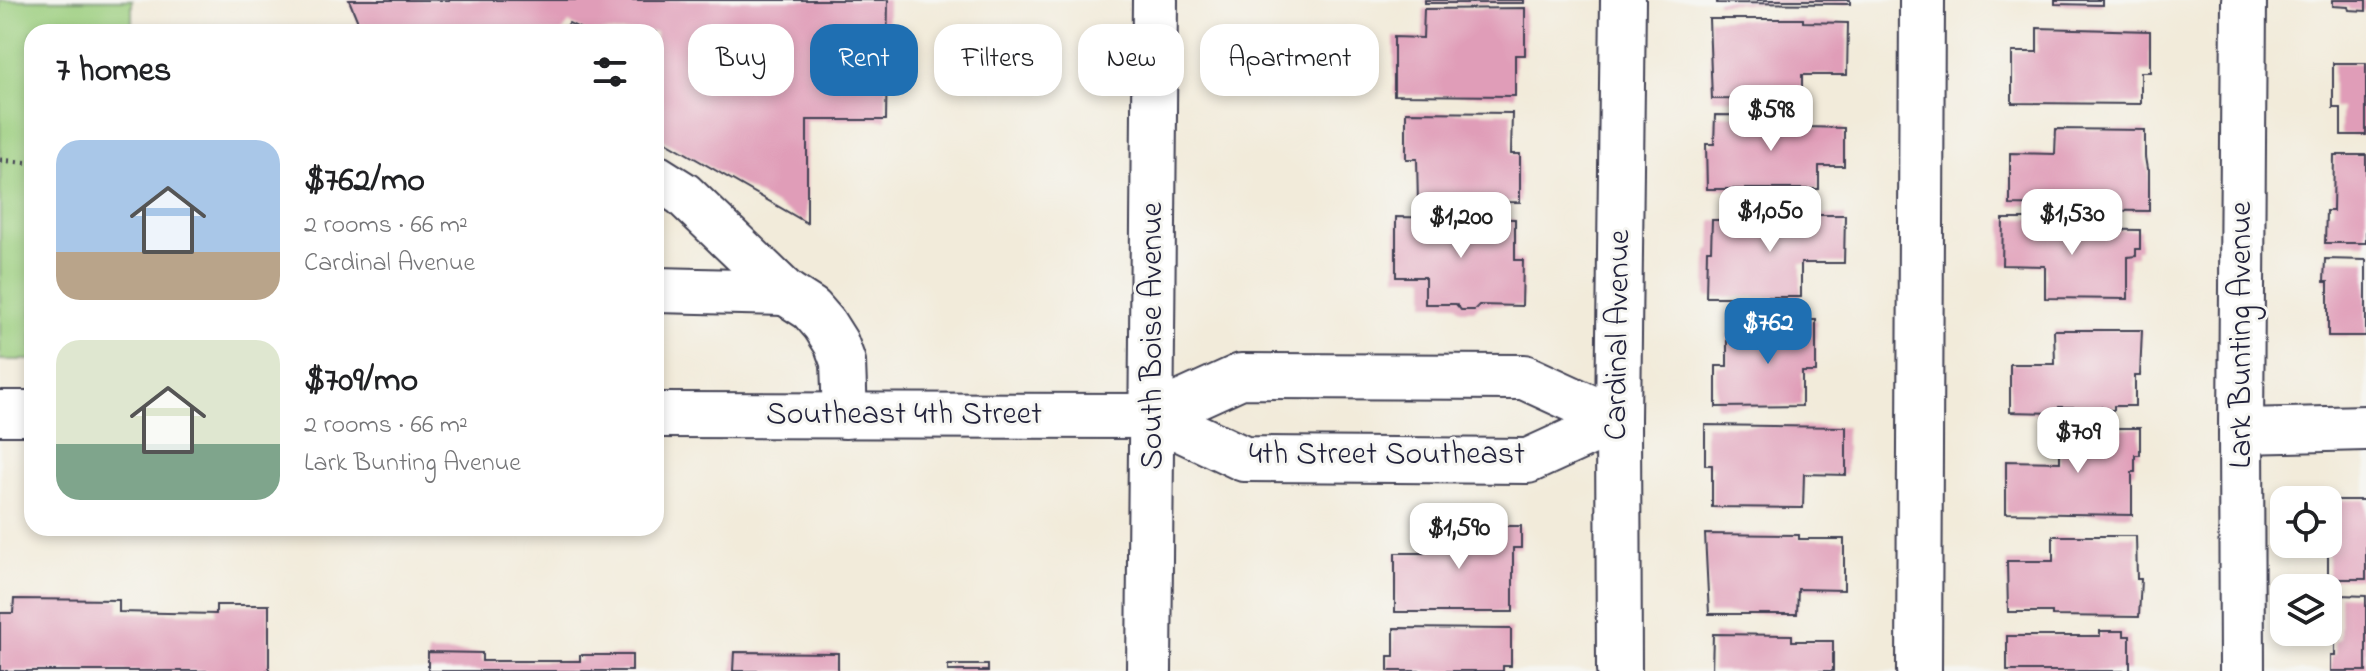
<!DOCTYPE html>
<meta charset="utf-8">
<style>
:root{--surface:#fff;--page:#f6f6f6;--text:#202124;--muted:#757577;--accent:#1f6fb2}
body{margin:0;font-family:"Indie Flower",sans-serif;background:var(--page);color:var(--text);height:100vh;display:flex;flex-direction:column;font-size:30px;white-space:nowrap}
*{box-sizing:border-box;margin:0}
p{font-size:26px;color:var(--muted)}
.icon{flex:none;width:44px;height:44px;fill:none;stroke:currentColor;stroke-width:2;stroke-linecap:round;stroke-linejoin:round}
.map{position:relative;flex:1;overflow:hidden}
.drawer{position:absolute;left:24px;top:24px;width:640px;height:512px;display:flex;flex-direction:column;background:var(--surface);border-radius:24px;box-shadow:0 4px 12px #0003}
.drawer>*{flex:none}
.top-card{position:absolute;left:688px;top:24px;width:760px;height:72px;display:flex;gap:16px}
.tools{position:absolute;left:2270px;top:486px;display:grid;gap:16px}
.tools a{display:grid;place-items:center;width:72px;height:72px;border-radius:16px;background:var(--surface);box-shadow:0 4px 12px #0003;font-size:40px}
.price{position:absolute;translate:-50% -68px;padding:0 18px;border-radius:16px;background:#fff;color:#222;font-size:26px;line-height:52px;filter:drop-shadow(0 2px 4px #0008)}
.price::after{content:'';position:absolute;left:50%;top:48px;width:24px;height:18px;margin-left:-12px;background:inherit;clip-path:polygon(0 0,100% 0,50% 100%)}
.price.current{background:var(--accent);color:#fff}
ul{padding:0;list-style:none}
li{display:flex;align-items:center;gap:24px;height:200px;padding:0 32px}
li span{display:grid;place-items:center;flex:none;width:224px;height:160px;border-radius:24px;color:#555}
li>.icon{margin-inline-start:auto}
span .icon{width:96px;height:96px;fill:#fffc;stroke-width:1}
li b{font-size:34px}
h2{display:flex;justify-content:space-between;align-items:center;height:96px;padding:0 32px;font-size:34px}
.chip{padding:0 28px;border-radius:24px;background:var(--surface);box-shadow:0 4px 12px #0003;font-size:28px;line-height:72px}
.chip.current{background:var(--accent);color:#fff}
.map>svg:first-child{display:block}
.green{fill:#9bce7e;stroke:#5e785c;stroke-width:2}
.building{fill:#e09db8}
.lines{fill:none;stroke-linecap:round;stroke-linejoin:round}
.minor-casing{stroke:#414053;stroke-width:48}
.major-casing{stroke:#414053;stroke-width:48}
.path{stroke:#414053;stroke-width:5;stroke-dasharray:2 6;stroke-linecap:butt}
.minor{stroke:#fff;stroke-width:44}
.major{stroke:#fff;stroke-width:44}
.labels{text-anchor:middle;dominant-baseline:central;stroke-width:6;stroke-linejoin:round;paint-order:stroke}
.street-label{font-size:32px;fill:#22223b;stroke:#f6f6f2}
</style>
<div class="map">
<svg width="2366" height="671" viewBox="0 0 2366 671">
<rect width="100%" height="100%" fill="#f6f6f2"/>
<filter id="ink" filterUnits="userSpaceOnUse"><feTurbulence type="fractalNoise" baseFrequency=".0125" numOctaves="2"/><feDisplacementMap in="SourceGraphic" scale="16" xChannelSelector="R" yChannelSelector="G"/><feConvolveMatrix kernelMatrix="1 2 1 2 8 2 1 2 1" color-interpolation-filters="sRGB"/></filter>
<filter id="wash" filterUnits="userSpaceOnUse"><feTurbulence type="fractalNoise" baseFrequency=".006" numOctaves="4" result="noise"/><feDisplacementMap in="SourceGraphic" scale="32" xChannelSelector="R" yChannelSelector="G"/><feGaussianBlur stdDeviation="1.8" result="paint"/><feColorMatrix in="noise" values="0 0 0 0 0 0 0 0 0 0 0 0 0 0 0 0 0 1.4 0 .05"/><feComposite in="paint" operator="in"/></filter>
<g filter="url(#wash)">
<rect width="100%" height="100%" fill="#f2ebda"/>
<polygon class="green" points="0,0 132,0 132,32 32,32 32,360 0,360"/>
<g id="blocks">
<g class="building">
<polygon points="349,0 888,0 886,120 807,120 807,223 656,136 656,32 587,32 569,23 562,32 366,32 358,22"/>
<rect x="1425" y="0" width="99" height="3"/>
<polygon points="1717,0 1850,0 1850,4 1717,3"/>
<polygon points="2055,0 2102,0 2102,5 2055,4"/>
<polygon points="2333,0 2366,0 2366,11 2349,10 2348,7 2333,6"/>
<polygon points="1525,8 1525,55 1515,55 1515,96 1394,95 1394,37 1423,38 1424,9"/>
<polygon points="1709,19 1803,19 1803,22 1848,23 1847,75 1802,75 1802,100 1712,99"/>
<polygon points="2037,28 2150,31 2150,72 2141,72 2141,104 2012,103 2012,52 2037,52"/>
<polygon points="2333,63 2366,63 2366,135 2341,135 2341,108 2333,108"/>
<polygon points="1406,112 1512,113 1511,154 1520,154 1520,202 1418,203 1417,159 1406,159"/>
<polygon points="1715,115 1806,116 1806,127 1844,128 1844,166 1819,166 1819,189 1707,189 1706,144 1714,144"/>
<polygon points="2056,129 2145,130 2145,157 2147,169 2149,170 2149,211 2055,210 2055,206 2010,205 2010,153 2055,154"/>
<polygon points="2334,155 2366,155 2366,243 2325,243 2326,211 2333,211"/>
<polygon points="1797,215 1845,215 1844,263 1801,263 1801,297 1706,297 1707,250 1711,250 1712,220 1797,220"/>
<polygon points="1396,217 1515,219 1515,260 1523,260 1522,306 1479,305 1474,310 1461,310 1456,304 1425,304 1425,277 1396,277"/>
<polygon points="2003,219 2065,219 2065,229 2140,230 2140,249 2136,249 2136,256 2128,257 2128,299 2045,298 2045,266 2002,265"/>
<polygon points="2325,259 2366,260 2366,336 2328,336 2328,282 2324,282"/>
<polygon points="1765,320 1816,320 1816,372 1802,372 1802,406 1716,407 1716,366 1727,366 1727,334 1765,334"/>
<polygon points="2054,330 2142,330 2140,376 2135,376 2135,406 2114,406 2114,410 2101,410 2101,407 2059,407 2059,413 2010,412 2010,364 2055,364"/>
<polygon points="1705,425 1846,427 1846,475 1804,474 1803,508 1712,507 1712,465 1705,465"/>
<polygon points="2060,428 2140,428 2140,455 2135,455 2135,472 2132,472 2132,515 2006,513 2006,461 2060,462"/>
<rect x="2328" y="500" width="38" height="79"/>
<polygon points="1424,526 1521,526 1521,548 1513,548 1513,612 1395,612 1395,553 1424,553"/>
<polygon points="1705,534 1799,535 1799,539 1844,539 1844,590 1798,589 1797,614 1709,614"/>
<polygon points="2053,536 2136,536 2137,579 2141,579 2139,617 2052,616 2052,612 2008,612 2007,561 2053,561"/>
<polygon points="2340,595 2366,596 2366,671 2331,671 2331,655 2335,655 2335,640 2340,639"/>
<polygon points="14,599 119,600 119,612 216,614 216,605 269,605 269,671 0,671 0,613 13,613"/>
<polygon points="1394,628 1511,629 1511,666 1503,666 1503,671 1388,671 1388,656 1394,656"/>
<polygon points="2100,631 2124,631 2124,636 2130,636 2130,671 2007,671 2007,636 2100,636"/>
<polygon points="1713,634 1792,635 1792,641 1833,641 1833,671 1712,671"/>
<polygon points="428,652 482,653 482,661 580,661 580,655 632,655 632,671 428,671"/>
<polygon points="734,652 838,653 838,671 733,671"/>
<rect x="948" y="665" width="40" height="6"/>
</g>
</g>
</g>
<g filter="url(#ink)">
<use href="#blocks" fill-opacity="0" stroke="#414053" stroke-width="2"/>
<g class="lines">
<g class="minor-casing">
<g id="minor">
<polyline points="656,177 683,194 786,293 811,309 824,324 836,343 843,362 845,416"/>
<polyline points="656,290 786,293"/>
<polyline points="0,413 32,413"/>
<polyline points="656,415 1153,416 1241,376 1524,377 1618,420"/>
<polyline points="1153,416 1244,459 1528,461 1618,420"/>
<polyline points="2241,431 2366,428"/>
<polyline points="1619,671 1618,420 1623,0"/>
<polyline points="1919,671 1922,0"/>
<polyline points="2242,671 2241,431 2244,0"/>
</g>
</g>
<g class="major-casing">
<polyline id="major" points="1149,671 1155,0"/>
</g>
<polyline class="path" points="0,160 32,163"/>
<use href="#minor" class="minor"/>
<use href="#major" class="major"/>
</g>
</g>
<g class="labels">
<g class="street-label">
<text transform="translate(1619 335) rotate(-89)">Cardinal Avenue</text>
<text transform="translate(2242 335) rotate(-90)">Lark Bunting Avenue</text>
<text transform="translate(1153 336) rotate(-90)">South Boise Avenue</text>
<text x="904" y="415">Southeast 4th Street</text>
<text x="1387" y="455">4th Street Southeast</text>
</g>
</g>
</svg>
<div class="tools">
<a><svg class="icon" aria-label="locate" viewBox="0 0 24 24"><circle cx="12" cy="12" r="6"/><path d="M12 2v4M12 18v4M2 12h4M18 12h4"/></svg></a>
<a><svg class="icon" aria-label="layers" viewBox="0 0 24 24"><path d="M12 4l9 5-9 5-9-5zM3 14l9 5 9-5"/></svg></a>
</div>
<b class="price" style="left:1771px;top:153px">$598</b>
<b class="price" style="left:1770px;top:254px">$1,050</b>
<b class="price" style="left:2072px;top:257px">$1,530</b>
<b class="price" style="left:1461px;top:260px">$1,200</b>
<b class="price current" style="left:1768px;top:366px">$762</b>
<b class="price" style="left:2078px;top:475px">$709</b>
<b class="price" style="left:1459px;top:571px">$1,590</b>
<div class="top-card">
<a class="chip">Buy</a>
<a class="chip current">Rent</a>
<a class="chip">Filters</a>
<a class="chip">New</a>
<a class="chip">Apartment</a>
</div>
<section class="drawer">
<h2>7 homes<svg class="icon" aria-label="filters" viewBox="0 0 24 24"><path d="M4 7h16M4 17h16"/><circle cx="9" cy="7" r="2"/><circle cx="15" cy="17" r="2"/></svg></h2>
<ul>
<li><span style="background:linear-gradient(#a9c7e8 70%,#b9a48a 0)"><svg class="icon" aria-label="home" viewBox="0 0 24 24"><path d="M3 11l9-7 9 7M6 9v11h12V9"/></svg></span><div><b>$762/mo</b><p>2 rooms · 66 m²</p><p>Cardinal Avenue</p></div></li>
<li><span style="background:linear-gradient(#dfe7d0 65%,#7fa58c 0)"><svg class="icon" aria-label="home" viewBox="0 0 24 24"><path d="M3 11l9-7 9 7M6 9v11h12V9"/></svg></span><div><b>$709/mo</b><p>2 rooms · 66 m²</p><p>Lark Bunting Avenue</p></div></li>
</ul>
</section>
</div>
